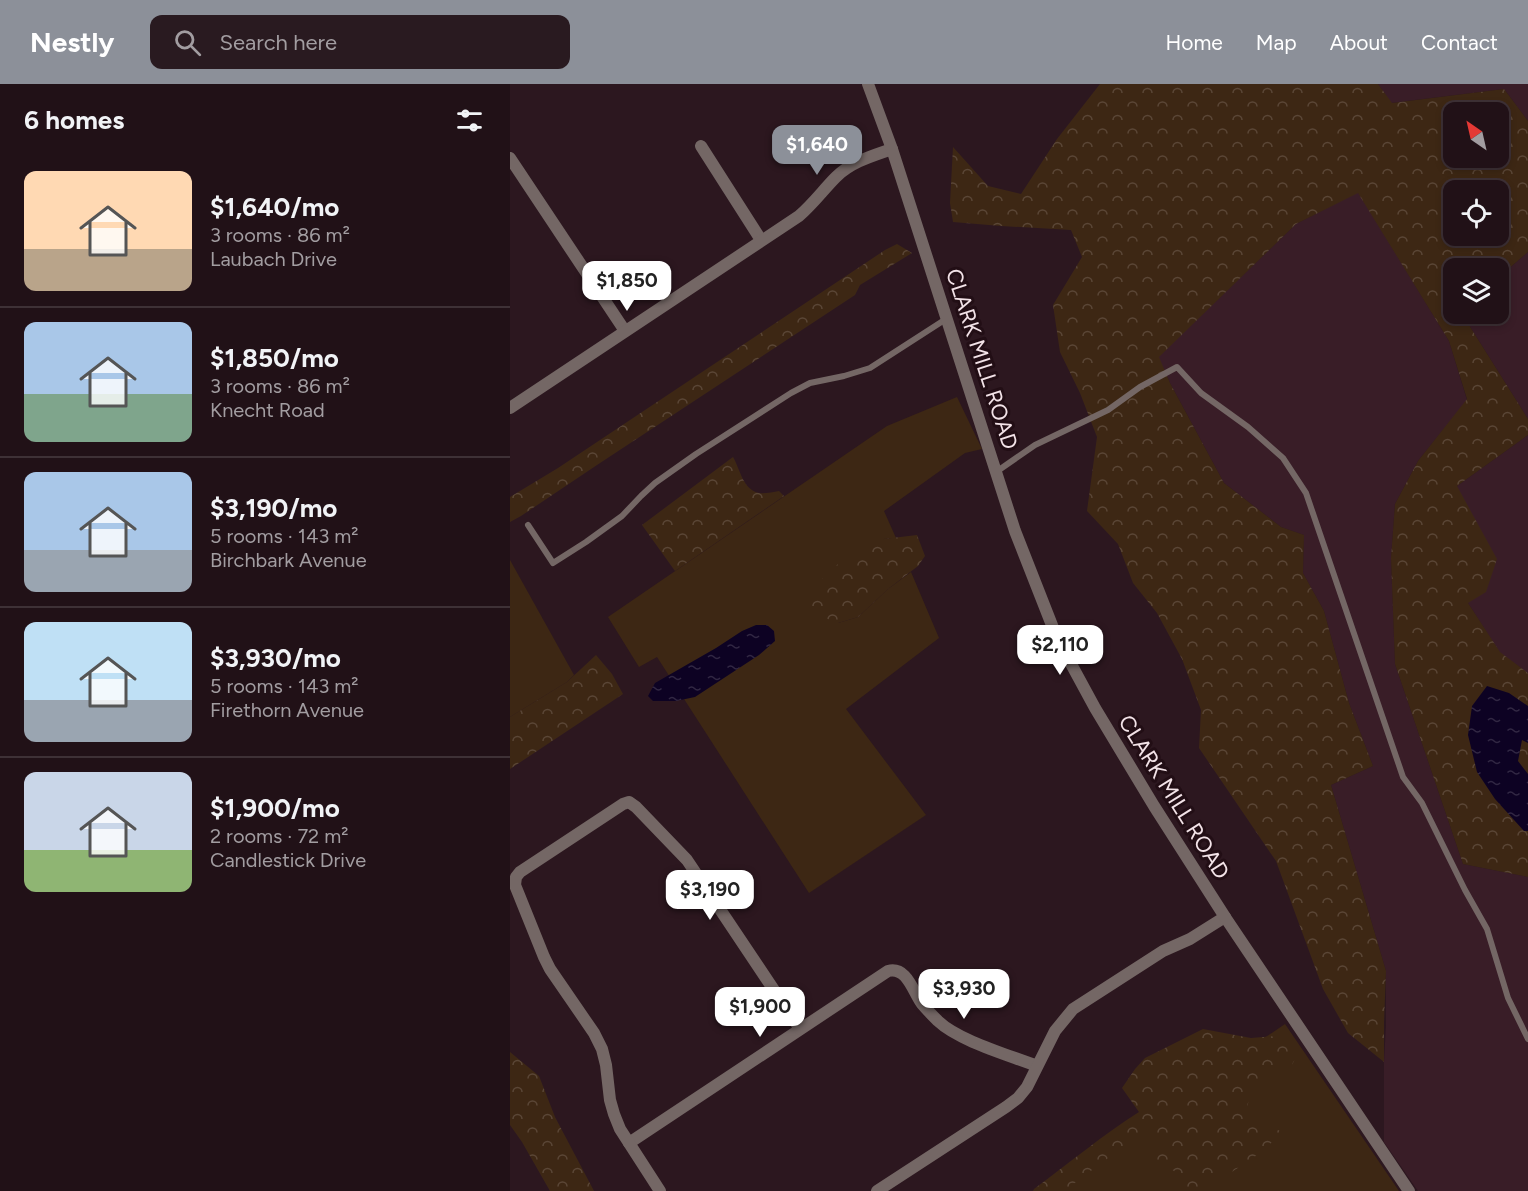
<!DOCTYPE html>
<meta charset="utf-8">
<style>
:root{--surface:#211117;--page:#291a20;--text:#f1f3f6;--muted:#a29da1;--line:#3e3136;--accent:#8c9099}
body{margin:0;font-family:Figtree,sans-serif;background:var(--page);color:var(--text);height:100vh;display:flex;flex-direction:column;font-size:22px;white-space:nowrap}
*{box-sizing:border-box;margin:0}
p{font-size:20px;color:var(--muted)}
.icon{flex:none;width:33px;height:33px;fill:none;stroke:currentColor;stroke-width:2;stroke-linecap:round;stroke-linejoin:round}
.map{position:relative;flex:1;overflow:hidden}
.drawer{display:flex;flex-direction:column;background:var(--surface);width:510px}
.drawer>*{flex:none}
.needle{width:39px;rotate:326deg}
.tools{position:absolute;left:933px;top:18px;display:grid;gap:12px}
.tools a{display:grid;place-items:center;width:66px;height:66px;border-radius:12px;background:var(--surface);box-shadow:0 3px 9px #0003,0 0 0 2px var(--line);font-size:30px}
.price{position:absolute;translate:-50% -51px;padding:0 14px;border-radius:12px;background:#fff;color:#222;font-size:20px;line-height:39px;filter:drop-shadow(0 2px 3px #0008)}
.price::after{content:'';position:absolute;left:50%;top:36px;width:18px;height:14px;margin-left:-9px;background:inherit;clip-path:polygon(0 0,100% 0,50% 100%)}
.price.current{background:var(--accent);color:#fff}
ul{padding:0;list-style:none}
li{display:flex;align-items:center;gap:18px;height:150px;padding:0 24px}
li+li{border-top:2px solid var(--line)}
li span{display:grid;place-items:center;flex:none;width:168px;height:120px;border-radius:12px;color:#555}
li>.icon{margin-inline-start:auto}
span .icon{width:72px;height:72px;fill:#fffc;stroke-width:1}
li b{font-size:26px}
h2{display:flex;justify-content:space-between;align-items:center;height:72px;padding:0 24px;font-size:26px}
header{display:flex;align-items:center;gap:36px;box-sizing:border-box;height:84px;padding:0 30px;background:var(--accent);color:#fff}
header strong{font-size:28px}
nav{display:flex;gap:33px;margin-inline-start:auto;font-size:21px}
.search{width:420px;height:54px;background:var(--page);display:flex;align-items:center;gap:15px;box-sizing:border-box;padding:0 21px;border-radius:12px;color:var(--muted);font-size:22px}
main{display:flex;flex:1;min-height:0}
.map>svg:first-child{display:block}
.built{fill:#391d27}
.green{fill:#3d2714}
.forest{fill:url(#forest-crowns);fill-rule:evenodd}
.water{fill:url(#water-ripples)}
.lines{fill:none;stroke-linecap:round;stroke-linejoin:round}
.service{stroke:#746765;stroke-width:6}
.minor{stroke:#746765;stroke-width:12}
.tertiary{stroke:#746765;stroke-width:12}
.labels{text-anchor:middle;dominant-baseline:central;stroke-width:6;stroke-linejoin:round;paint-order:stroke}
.street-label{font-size:22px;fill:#f3e3e8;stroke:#220e15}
</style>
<header>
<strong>Nestly</strong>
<div class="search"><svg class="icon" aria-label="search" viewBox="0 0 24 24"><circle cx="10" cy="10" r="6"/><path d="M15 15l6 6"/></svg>Search here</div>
<nav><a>Home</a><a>Map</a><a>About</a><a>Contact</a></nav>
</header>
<main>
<section class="drawer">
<h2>6 homes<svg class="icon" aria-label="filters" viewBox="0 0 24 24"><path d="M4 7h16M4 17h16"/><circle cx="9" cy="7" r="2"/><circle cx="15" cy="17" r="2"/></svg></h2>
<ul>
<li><span style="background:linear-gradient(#ffd9b3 65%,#b9a48a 0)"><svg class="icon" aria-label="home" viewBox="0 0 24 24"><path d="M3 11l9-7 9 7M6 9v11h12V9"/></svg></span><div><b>$1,640/mo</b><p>3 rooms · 86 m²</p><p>Laubach Drive</p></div></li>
<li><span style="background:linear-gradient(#a9c7e8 60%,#7fa58c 0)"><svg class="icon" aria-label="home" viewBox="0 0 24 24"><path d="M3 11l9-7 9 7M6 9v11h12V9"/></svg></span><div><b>$1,850/mo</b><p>3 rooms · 86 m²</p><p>Knecht Road</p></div></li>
<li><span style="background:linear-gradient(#a9c7e8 65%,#9aa5b1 0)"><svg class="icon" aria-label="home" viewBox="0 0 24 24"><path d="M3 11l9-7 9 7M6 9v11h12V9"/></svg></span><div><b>$3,190/mo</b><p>5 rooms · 143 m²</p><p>Birchbark Avenue</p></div></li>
<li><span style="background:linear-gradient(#bfe0f5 65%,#9aa5b1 0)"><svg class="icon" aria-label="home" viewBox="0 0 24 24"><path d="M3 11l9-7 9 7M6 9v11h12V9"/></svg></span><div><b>$3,930/mo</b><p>5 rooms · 143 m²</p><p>Firethorn Avenue</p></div></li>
<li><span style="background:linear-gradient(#c9d6e8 65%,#8fb573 0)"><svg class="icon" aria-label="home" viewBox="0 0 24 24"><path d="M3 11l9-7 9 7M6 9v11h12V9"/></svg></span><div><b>$1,900/mo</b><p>2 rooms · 72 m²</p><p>Candlestick Drive</p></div></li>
</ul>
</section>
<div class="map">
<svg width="1018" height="1107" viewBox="0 0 1018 1107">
<defs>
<pattern id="forest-crowns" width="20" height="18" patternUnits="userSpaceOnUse" patternTransform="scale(1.5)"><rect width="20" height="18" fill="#3d2714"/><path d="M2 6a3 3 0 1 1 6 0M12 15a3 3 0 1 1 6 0" fill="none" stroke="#5a4636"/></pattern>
<pattern id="water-ripples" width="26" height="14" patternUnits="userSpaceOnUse" patternTransform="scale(1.5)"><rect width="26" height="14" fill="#0d0223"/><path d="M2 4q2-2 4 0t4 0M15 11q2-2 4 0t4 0" fill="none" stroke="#312743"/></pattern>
</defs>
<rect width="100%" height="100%" fill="#2c171f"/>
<g class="built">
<polygon points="868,0 1018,0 1018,37 994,5 881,19"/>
<polygon points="848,108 939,257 957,316 908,377 885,420 881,474 885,580 953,780 1018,793 1018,1107 908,1107 874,1058 874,978 876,941 876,887 821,701 863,682 839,619 814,527 793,489 794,451 771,443 714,399 660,299 648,273 786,140"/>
<polygon points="1018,168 1018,335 952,230 988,230 989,193"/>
<polygon points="1018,351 1018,589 990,569 958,519 947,402"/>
</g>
<g class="green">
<polygon points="447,313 472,365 455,369 374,427 386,454 374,455 328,539 348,533 378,505 401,488 429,554 336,625 416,731 299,809 147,573 129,583 98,533 377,342"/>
<polygon points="0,476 64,591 57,598 0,633"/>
<polygon points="775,940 889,1107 528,1107"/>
</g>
<g class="forest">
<path d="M 590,0 L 868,0 L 882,19 L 994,5 L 1018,37 L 1018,168 L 989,193 L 988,184 L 944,184 L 944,230 L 952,230 L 1018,335 L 1018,351 L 947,402 L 987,475 L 976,508 L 958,519 L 990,568 L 1018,589 L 1018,793 L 953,780 L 885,580 L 881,474 L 885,420 L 908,377 L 957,315 L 939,257 L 848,109 L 786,140 L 649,273 L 660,299 L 714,399 L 771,443 L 794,451 L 793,489 L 814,527 L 839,619 L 863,682 L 821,701 L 876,887 L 874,938 L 874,978 L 838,949 L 813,905 L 766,777 L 689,664 L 691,626 L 672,575 L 647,529 L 623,499 L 608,460 L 577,427 L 587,353 L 570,309 L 550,268 L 543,221 L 572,173 L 561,146 L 491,142 L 443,138 L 440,119 L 443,63 L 478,102 L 511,110 L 547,55 ZM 944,28 L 988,28 L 988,74 L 944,74 ZM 944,106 L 988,106 L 988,152 L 944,152 Z"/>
<polygon points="387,160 402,169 350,201 345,211 87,381 11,432 0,438 0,413 48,384 375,166"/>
<path d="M 223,373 C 230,385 233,406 249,409 C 255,410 263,408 269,407 L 274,412 L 165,487 L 132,441 Z"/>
<polygon points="407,451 415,472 408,482 378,505 348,533 328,539 305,530 300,519 303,504 333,475 360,460 374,455"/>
<polygon points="86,571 102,590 113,610 0,685 0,633 57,598"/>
<path d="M 693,945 L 741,954 L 778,951 L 791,965 L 780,984 L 750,995 L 741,1006 L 737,1024 L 745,1042 L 773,1047 L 753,1067 L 707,1098 L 682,1107 L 674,1107 L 664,1087 L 646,1079 L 644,1053 L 629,1051 L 554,1107 L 523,1107 L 524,1105 C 559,1079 593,1051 629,1028 L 612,1004 L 625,985 L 635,974 Z"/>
<polygon points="0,968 29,992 45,1033 84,1107 40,1107 12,1058 0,1041"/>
</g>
<g class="water">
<polygon points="246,541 257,541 264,547 265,557 249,571 185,613 166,617 143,617 138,612 145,599 206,564 232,547"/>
<polygon points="977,602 999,609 1018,622 1018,659 1012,656 1008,677 1018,690 1018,747 1014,747 985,715 967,688 958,651 962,622"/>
</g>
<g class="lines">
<g class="service">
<polyline points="486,388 525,361 598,326 630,303 667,283 691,309 738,343 773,374 796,409 893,693 912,719 955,806 977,845 998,914 1018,955"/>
<polyline points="18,441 43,479 76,458 112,432 131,412 145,399 186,370 281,309 300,299 334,292 360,284 436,235"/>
</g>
<g class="minor">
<polyline points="191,62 251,156"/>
<polyline points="0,74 115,247"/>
<path d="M 0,324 L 289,132 C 304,119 313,106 326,93 C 341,78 362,72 382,65"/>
<path d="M 119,1059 L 378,887 C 397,882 403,908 412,920 C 417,926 423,932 428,937 C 449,957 499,971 527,982"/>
<polyline points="150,1107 110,1045 104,1030 100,1016 96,981 92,965 84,949 40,885 34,873 5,801 6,793 10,788 113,720 119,718 126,723 177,776 290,945"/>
<polyline points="367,1107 496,1023 508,1014 517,1003 545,947 563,925 653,867 680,855 715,833"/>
</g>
<polyline class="tertiary" points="358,0 382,65 505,447 547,554 585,624 644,722 715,833 899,1107"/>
</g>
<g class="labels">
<g class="street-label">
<text transform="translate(472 275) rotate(72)">CLARK MILL ROAD</text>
<text transform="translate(664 713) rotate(58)">CLARK MILL ROAD</text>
</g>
</g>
</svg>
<div class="tools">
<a><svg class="needle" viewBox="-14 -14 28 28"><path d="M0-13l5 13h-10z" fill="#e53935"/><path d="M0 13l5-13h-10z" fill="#a29da1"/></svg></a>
<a><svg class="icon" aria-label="locate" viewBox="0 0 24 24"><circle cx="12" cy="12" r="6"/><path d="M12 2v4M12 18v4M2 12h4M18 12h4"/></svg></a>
<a><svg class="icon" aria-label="layers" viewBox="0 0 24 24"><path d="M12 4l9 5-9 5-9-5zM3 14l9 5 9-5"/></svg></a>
</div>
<b class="price current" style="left:307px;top:92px">$1,640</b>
<b class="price" style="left:117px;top:228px">$1,850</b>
<b class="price" style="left:550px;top:592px">$2,110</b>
<b class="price" style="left:200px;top:837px">$3,190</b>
<b class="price" style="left:454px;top:936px">$3,930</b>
<b class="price" style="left:250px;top:954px">$1,900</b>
</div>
</main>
